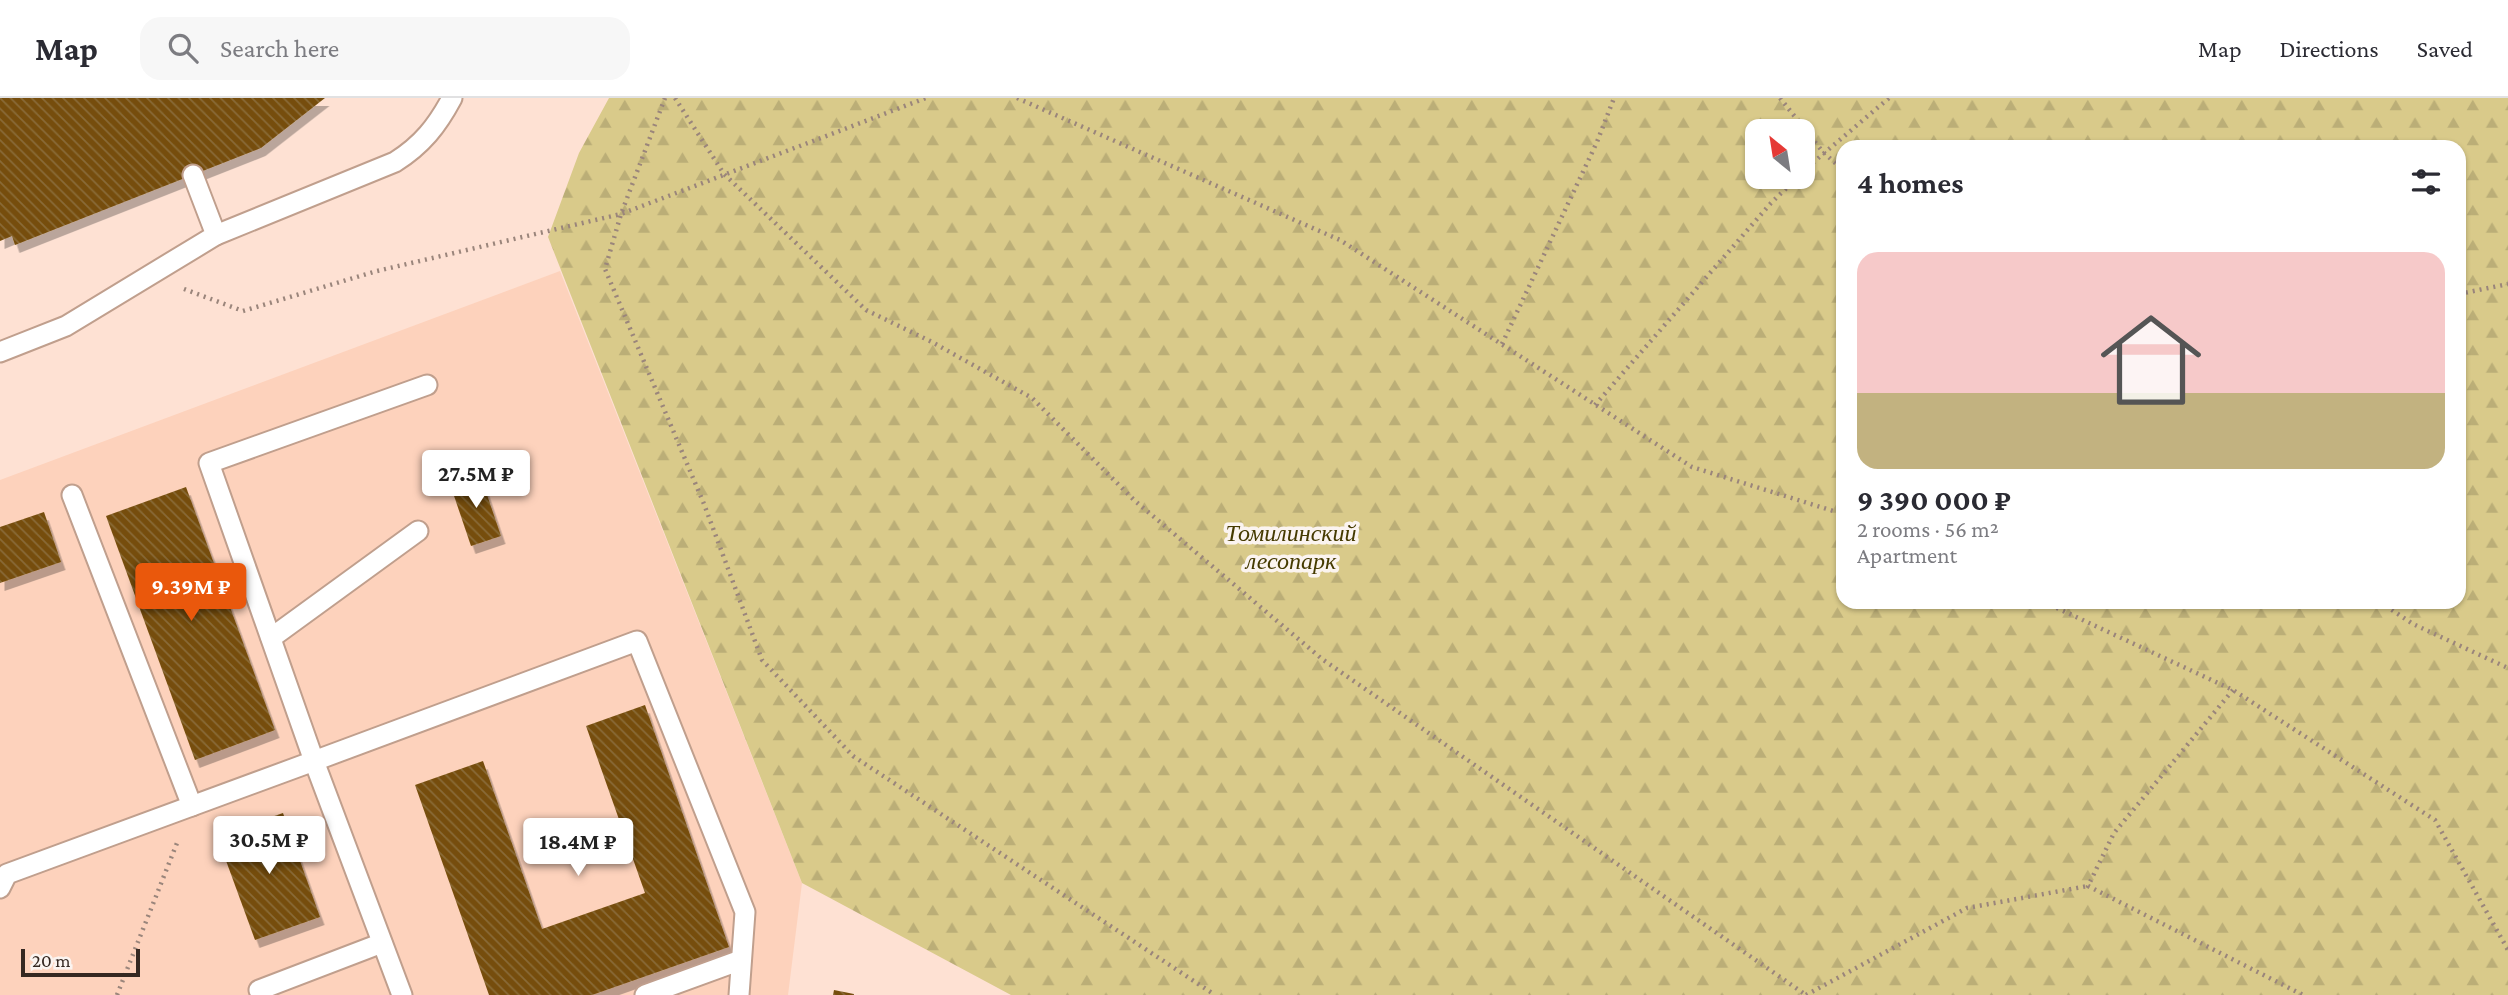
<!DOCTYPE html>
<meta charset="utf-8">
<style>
:root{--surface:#fff;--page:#f7f7f7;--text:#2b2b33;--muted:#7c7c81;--line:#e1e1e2;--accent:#ea580c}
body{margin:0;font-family:"Crimson Pro",serif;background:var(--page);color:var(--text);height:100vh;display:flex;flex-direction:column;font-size:26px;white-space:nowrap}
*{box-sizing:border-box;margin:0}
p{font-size:23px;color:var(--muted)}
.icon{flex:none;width:38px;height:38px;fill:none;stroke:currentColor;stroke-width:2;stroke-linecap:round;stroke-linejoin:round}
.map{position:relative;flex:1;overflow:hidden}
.sheet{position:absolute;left:1836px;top:42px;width:630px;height:469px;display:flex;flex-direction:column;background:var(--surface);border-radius:21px;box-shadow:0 2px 5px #0004}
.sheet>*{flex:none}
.needle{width:46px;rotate:330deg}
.tools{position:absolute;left:1745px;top:21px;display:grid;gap:14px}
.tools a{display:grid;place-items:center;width:70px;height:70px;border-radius:14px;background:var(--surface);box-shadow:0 2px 5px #0004;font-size:35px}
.scale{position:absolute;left:21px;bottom:18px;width:119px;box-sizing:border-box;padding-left:7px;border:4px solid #352821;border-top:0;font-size:19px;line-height:24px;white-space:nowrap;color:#352821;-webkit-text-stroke:5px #fbf4f0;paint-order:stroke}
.price{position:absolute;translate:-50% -60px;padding:0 16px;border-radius:7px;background:#fff;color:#222;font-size:23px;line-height:46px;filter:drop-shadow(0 2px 4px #0008)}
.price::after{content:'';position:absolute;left:50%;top:42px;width:21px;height:16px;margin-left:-10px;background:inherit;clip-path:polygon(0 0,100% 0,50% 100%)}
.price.active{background:var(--accent);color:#fff}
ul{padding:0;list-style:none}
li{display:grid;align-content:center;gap:14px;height:371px;padding:0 21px}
li span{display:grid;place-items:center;height:217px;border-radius:21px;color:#555}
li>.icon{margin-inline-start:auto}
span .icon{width:126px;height:126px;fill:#fffc;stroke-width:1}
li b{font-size:30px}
h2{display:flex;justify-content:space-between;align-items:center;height:84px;padding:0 21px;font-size:30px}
header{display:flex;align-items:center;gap:42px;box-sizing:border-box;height:98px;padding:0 35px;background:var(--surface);border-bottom:2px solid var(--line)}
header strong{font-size:33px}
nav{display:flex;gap:38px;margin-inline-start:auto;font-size:24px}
.search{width:490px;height:63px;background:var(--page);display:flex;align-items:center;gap:18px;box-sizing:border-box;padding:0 24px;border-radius:21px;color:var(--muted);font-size:26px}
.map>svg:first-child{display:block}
.built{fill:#fdd2bc}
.forest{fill:url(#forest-firs);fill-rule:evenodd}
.building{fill:url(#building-back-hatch);filter:url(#shadow)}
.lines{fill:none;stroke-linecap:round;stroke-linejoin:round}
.service-casing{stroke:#c09f8d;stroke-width:23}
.path{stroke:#9a857b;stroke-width:4.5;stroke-dasharray:2 5;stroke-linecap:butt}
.service{stroke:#fff;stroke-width:19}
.labels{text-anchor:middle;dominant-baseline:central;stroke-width:7;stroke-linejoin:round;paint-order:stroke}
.park-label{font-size:24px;font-style:italic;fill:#453a00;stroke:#fbf4f0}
</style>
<header>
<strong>Map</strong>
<div class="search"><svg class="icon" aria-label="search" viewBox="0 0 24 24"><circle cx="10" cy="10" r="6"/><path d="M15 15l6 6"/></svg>Search here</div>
<nav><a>Map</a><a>Directions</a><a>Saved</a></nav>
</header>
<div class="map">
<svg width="2508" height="897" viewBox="0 0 2508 897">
<defs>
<pattern id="forest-firs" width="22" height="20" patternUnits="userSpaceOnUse" patternTransform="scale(1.75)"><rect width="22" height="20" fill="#d9ca8a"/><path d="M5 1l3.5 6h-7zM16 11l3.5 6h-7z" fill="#bbae77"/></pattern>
<pattern id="building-back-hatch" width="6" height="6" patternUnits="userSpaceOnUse" patternTransform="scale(1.75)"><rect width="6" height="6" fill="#764e0c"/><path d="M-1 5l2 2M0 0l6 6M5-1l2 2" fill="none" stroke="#896a38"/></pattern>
<filter id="shadow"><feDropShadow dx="4.5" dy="8" stdDeviation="0" flood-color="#0004"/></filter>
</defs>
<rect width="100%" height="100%" fill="#fee1d3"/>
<polygon class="built" points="560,173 802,785 788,897 0,897 0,382"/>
<path class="forest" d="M 609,0 L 2508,0 L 2508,897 L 1011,897 L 802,785 L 548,139 L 579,55 ZM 1757,33 L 1802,33 L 1802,79 L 1757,79 ZM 1843,49 L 2459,49 L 2459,504 L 1843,504 Z"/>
<g class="building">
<polygon points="0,0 325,0 261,50 15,147 12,138 0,143"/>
<polygon points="480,376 501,438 471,448 450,386"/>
<polygon points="186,389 275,632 195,662 106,418"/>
<polygon points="44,414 61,464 0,485 0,429"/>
<polygon points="645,607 729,849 592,897 489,897 415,687 483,663 542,831 645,795 586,628"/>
<polygon points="283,715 320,819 255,842 217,738"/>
<polygon points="834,892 854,896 854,897 833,897"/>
</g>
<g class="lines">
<g class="service-casing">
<g id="service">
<path d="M 216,137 L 395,64 C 422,47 437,28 452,0"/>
<polyline points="0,254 66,228 216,137 193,77"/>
<polyline points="72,397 192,708"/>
<polyline points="271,540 418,433"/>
<polyline points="0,790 7,776 314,663 209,365 427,287"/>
<polyline points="259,892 382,845"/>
<polyline points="402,897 314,663 637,543 745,814 739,897"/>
<polyline points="645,897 741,862"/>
</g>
</g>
<g class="path">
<polyline points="665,0 621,116 605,171 704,406 762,562 853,658 1215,897"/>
<polyline points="675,0 724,76 866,212 932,244 1032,300 1134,402 1322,561 1806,897"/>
<polyline points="1017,0 1340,142 1692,369 1843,416"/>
<polyline points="1780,0 1823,54 1843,72"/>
<polyline points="1802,74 1889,0"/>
<polyline points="184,191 243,213 377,173 621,116 926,0"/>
<polyline points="2459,196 2508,186"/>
<polyline points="1502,246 1597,44 1614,0"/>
<polyline points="1595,307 1771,105 1798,79"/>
<polyline points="2044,504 2233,592 2435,722 2508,852"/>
<polyline points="2380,504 2413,526 2508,570"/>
<polyline points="2233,592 2114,735 2088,788 2303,897"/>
<polyline points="117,897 177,745"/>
<polyline points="1806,897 1967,810 2088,788"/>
</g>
<use href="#service" class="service"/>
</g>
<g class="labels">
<g class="park-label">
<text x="1291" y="434">Томилинский<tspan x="1291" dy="28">лесопарк</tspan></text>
</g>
</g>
</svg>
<div class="tools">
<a><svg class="needle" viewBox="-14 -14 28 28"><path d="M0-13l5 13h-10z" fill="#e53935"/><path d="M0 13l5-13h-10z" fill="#7c7c81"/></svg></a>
</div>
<div class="scale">20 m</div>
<b class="price" style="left:476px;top:412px">27.5M ₽</b>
<b class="price active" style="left:191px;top:525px">9.39M ₽</b>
<b class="price" style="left:269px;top:778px">30.5M ₽</b>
<b class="price" style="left:578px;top:780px">18.4M ₽</b>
<section class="sheet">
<h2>4 homes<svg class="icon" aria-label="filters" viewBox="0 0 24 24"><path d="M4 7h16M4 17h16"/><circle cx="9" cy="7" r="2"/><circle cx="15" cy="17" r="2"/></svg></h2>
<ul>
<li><span style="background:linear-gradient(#f6c9c9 65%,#c2b280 0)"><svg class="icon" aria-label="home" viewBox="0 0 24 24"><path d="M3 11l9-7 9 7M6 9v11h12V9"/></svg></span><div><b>9 390 000 ₽</b><p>2 rooms · 56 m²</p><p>Apartment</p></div></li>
</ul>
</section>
</div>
